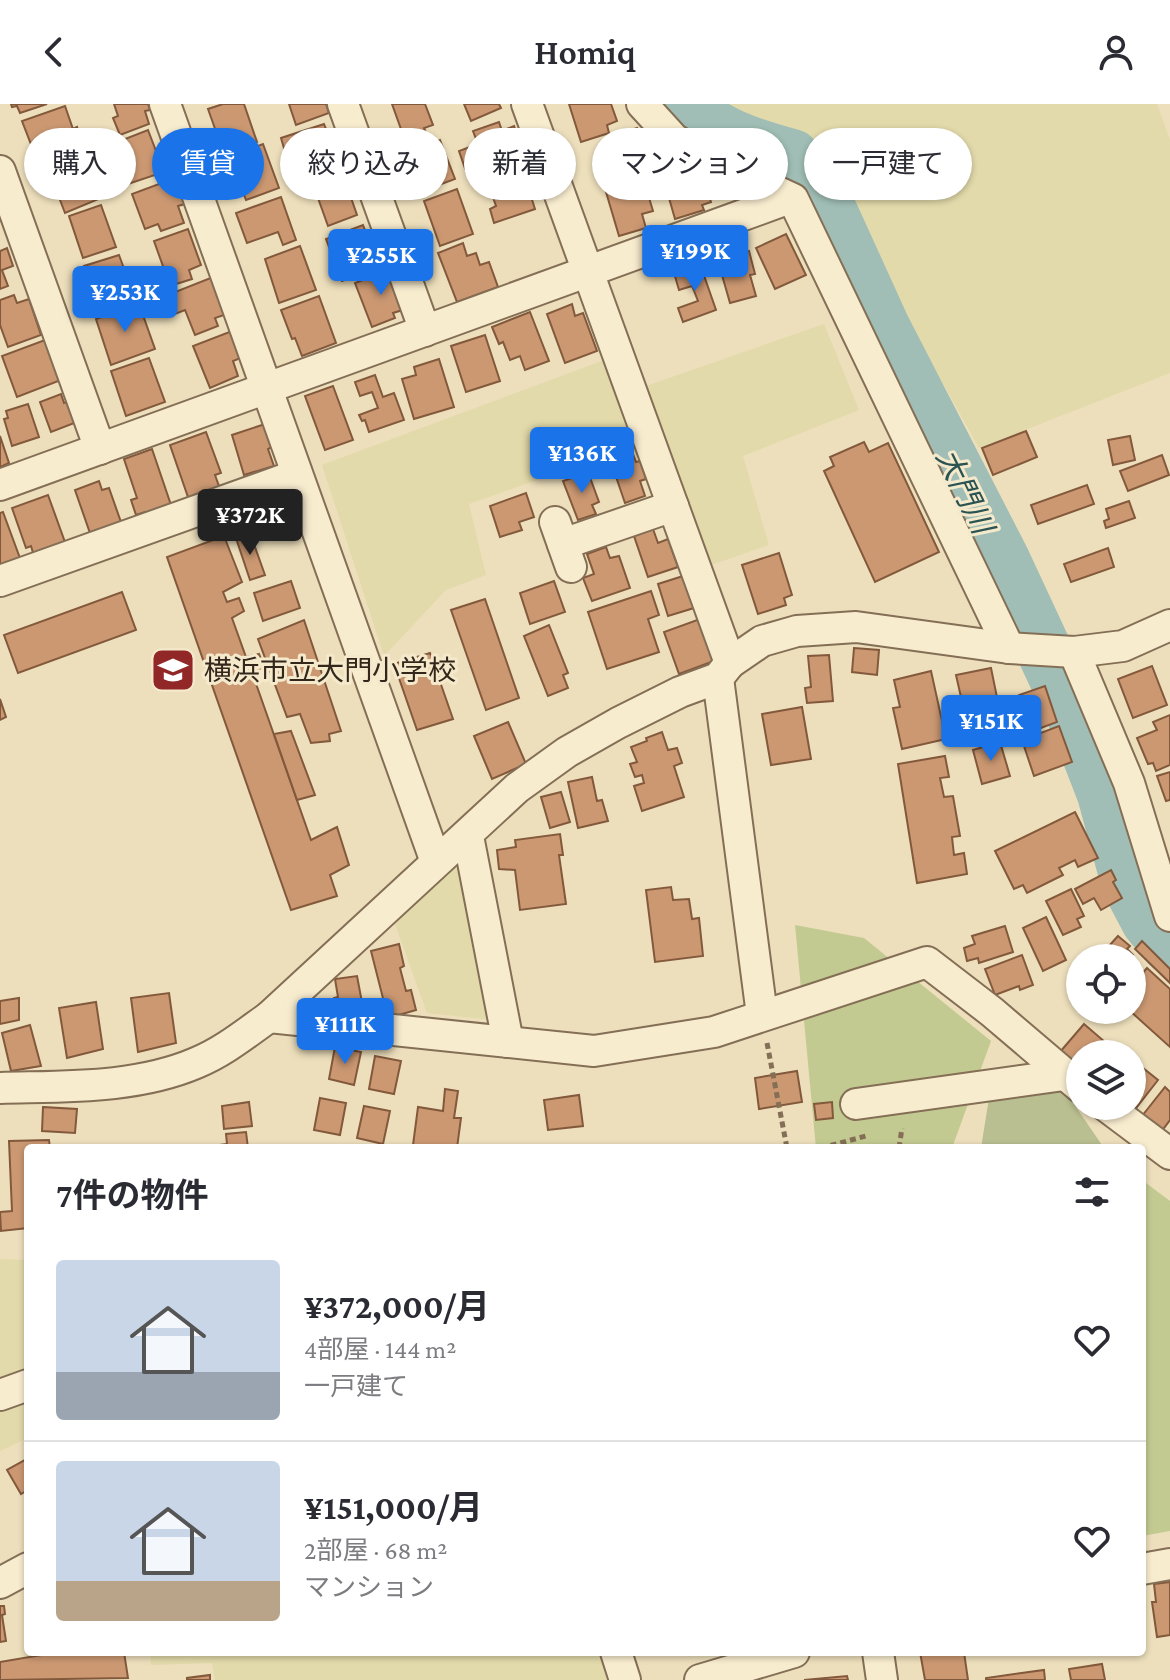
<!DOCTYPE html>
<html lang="ja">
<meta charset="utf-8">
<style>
:root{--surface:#fff;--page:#f7f7f7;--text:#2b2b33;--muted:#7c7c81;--line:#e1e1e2;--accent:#1a73e8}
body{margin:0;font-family:"Crimson Pro","Noto Sans JP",serif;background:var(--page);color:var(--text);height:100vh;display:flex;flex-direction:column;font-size:30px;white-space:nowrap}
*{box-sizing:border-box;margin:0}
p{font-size:26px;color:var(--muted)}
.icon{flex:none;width:44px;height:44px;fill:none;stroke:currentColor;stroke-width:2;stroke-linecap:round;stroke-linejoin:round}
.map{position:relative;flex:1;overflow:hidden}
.drawer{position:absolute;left:24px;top:1040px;width:1122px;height:512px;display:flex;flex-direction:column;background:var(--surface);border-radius:8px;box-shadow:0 2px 6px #0004}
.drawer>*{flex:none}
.guide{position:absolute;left:24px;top:24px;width:1122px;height:72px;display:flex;gap:16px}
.buttons{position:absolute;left:1066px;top:840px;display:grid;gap:16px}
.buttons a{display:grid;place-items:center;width:80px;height:80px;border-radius:50%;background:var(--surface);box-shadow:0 2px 6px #0004;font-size:40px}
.price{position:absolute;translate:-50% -68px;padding:0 18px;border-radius:8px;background:var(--accent);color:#fff;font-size:26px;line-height:52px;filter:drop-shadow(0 2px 4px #0008)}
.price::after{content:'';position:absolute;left:50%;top:48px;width:24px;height:18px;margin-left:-12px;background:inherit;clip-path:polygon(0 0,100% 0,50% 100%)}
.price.active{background:#222;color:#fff}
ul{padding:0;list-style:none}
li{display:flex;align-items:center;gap:24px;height:200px;padding:0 32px}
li+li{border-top:2px solid var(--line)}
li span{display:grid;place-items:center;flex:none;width:224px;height:160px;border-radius:8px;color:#555}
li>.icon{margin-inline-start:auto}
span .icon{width:96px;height:96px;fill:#fffc;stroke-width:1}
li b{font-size:34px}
h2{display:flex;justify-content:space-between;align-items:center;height:96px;padding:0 32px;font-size:34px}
.pill{padding:0 28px;border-radius:36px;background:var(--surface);box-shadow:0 2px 6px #0004;font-size:28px;line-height:72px}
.pill.active{background:var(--accent);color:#fff}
header{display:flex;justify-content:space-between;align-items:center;height:104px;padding:0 32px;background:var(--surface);font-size:36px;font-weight:600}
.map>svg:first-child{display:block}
.farmland{fill:#e2daaa}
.green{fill:#c3ca91}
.cemetery{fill:#b9bf91}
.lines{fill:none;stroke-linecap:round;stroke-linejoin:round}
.river{stroke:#a0beb5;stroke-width:56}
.building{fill:#cb9872;stroke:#83593c;stroke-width:2}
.minor-casing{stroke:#846f56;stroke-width:34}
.path{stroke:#846f56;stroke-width:5;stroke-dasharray:6 4;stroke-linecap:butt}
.minor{stroke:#f8eccf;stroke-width:30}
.labels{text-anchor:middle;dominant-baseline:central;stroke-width:6;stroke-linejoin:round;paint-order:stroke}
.poi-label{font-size:28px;fill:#33271b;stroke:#f5e9cc;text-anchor:start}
.water-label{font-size:30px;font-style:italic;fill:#2a5351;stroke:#f5e9cc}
</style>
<header><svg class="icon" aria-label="back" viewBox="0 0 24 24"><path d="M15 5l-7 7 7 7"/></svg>Homiq<svg class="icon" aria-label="person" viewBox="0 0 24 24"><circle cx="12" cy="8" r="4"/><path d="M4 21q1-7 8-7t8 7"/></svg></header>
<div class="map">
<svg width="1170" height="1576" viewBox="0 0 1170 1576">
<rect width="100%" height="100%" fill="#eddfbc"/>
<g class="farmland">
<polygon points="708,0 1157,0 1170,36 1170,269 979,344 817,54 800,38 744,24"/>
<polygon points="824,220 859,306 743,352 769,441 708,462 646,282"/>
<polygon points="607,255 636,341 469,400 486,471 446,486 384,552 322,361"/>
<polygon points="458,755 493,916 427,909 395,820"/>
<polygon points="0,1155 28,1156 28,1334 0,1347"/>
<polygon points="150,1548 607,1548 619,1576 215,1576 212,1559 151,1561"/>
</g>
<g class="green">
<polygon points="795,821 864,834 991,937 952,1044 816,1044"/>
<polygon points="1142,1076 1170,1097 1170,1427 1142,1432"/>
</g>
<polygon class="cemetery" points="1063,984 1104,1044 981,1044 989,994"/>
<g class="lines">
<path class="river" d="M 679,0 C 719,31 744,40 792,53 L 827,102 L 882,223 L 1002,456 L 1076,615 L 1105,690 L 1129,779 L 1149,817 L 1170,842"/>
</g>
<g class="building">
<polygon points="11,0 47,0 20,9 17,2 12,3"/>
<polygon points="114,0 148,0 150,6 145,7 149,20 120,31 113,14 118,12"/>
<polygon points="223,0 244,0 257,38 224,50 208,5"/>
<polygon points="289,0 326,0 329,9 296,21"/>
<polygon points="392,0 425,0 433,21 424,24 427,31 406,39"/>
<polygon points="464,0 499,0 501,4 471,17"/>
<polygon points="569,0 611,0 617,17 607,21 609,29 581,38"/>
<polygon points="65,2 73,25 77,23 84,44 44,58 40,46 34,48 22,17"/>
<polygon points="499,18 502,27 514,22 525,53 468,73 459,47 478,40 473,27"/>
<polygon points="324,20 330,35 335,34 344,61 304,75 294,47 286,51 281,34"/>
<polygon points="637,24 638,31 648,28 655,54 672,49 681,53 682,59 620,79 608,33"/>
<polygon points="148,26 164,68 122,82 107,42"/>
<polygon points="440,36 455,75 415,90 400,50"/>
<polygon points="263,40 279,84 246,96 232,60 240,57 237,50"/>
<polygon points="84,50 101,94 65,109 52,75 62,71 58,60"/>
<polygon points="521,61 535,105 494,119 490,105 496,102 486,73"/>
<polygon points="693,62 694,67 700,65 711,98 702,101 704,106 675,115 665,80 671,78 669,70"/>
<polygon points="350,67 356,82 348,85 357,111 328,122 313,80"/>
<polygon points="175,74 185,100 178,102 184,119 161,127 158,120 145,125 132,90"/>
<polygon points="644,77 653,107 642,110 646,124 619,132 606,88"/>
<polygon points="457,85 473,130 440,142 424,97"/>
<polygon points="281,93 296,136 283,141 278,128 247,139 236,109"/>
<polygon points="101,101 116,143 83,154 69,112"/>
<polygon points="363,121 379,164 342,177 326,135"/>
<polygon points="188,125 201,161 189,166 192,175 170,182 154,137"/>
<polygon points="786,130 806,171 775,185 756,144"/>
<polygon points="463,139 467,152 476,149 480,161 489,158 498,183 457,198 438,149"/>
<polygon points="300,142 316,186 279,199 265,155"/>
<polygon points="7,144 13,162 2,166 8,182 0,185 0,147"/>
<polygon points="736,144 737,150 749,147 755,170 750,171 756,192 730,199 716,150"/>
<polygon points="119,151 126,170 129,169 138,194 93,209 81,174 88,172 84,162"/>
<polygon points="700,160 716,206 683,218 678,204 698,197 692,182 679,186 674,169"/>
<polygon points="391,165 406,205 393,209 395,214 372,223 355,179"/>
<polygon points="213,173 227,210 215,214 218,222 195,231 185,206 167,213 160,194"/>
<polygon points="14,191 17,199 29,195 41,231 8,243 0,221 0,196"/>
<polygon points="319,192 336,239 302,252 295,234 292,235 281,206"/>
<polygon points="139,200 155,245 111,261 96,215"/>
<polygon points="572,200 575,212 583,209 597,247 565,259 547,210"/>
<polygon points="530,208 549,257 525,266 520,252 510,256 503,238 499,240 492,223"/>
<polygon points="232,227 243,253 233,257 238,272 210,284 193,242"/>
<polygon points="485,231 500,277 466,288 451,242"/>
<polygon points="45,236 61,276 17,293 2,252"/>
<polygon points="149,254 165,298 126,312 111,267"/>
<polygon points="439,255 454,303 414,315 402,275 416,271 414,263"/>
<polygon points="375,271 383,293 394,289 404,316 369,328 365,316 362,317 359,311 378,304 372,288 360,292 355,278"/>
<polygon points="333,282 353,336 325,346 305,292"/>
<polygon points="61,290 64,299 69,297 77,318 51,328 40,298"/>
<polygon points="28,300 39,333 12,342 4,315 8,314 6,307"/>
<polygon points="265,320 272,343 268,345 274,362 244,371 232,331"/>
<polygon points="1026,327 1037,353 993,371 982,344"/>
<polygon points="206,328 221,369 215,371 220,385 189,396 170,341"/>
<polygon points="0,332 9,359 0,363"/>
<polygon points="1130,332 1135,356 1113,361 1108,336"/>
<polygon points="864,338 869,348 888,339 939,448 875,478 824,367 834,362 830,353"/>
<polygon points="152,345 172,404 146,413 145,408 136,411 131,396 137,394 124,355"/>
<polygon points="633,350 636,358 640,357 646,375 640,377 645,392 625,399 611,358"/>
<polygon points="1162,351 1169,371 1128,387 1120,367"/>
<polygon points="588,368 599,398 592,401 596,410 578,416 563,377"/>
<polygon points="99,377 102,386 109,384 122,421 91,432 75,386"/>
<polygon points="1087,381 1094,400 1038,420 1031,401"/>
<polygon points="526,389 534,413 519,418 522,426 500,433 490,402"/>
<polygon points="48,391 66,441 34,452 31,442 26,444 12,404"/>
<polygon points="1129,397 1135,414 1106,424 1104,417 1109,415 1106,405"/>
<polygon points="3,408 21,457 0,466 0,409"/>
<polygon points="653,425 658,439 668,435 678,463 648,473 634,432"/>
<polygon points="250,429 265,471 250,476 236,434"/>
<polygon points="224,432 242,478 223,488 227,498 239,494 244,507 232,514 246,553 259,550 266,567 254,574 311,736 337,723 349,761 330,771 337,792 291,806 167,453"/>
<polygon points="606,443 610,454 619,452 630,484 592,497 583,474 594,470 587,450"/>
<polygon points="1108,444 1114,463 1071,478 1064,460"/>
<polygon points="779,449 792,491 784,494 786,501 758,510 742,461"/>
<polygon points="683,472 694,504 668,512 658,480"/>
<polygon points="291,477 300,504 263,517 254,489"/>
<polygon points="554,477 565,508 530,520 520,489"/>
<polygon points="651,487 659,511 648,515 659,548 607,565 588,508"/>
<polygon points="122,488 136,526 18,569 4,531"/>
<polygon points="485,495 519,594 486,606 451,506"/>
<polygon points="700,515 714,557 679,570 664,528"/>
<polygon points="304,516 341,627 329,630 330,637 311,639 300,610 287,613 258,535"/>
<polygon points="549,521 568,569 563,571 568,584 548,592 524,532"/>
<polygon points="854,544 879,546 877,571 852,568"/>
<polygon points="430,549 453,615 417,626 394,560"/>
<polygon points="829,551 833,597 807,599 805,584 811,583 808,552"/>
<polygon points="1152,562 1167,601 1133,614 1118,575"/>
<polygon points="991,564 1002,618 975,624 972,610 965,611 956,571"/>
<polygon points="931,567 946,635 902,645 893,604 900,603 894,576"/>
<polygon points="1045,582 1057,618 1025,630 1018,610 1025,608 1019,591"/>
<polygon points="0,595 6,613 0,616"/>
<polygon points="802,603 811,655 771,661 762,610"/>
<polygon points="1170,611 1170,661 1156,667 1153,659 1148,660 1137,634 1157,626 1153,618"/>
<polygon points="508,618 526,660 492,675 474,632"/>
<polygon points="1059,622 1072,658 1034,672 1022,636"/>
<polygon points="291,627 315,691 297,696 274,630"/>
<polygon points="662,628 668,646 677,644 682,659 674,662 684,693 642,707 634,682 644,679 642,671 635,673 630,660 637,658 631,643 647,637 646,634"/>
<polygon points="1000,638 1010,672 982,680 973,646"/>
<polygon points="945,652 949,673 940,674 944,693 953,692 960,732 952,733 954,751 964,749 967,770 917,779 898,660"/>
<polygon points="1170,668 1170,696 1166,697 1157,672"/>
<polygon points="592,673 597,697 602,696 608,717 578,724 568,678"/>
<polygon points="561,688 570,718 550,724 541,693"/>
<polygon points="1075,708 1098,754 1078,763 1075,756 1059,764 1063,771 1027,789 1023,781 1014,785 995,747"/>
<polygon points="560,730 563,751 559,751 566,800 520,806 515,766 499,765 497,746 516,743 515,736"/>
<polygon points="1111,766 1116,776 1113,778 1122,794 1101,806 1094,794 1083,800 1075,785"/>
<polygon points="671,783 673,796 689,795 692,815 699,814 703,852 655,858 646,786"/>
<polygon points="1071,785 1084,812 1077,815 1081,823 1063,831 1046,797"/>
<polygon points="1046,813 1066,856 1043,867 1023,824"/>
<polygon points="1005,822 1013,848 979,859 978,854 967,857 964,844 975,840 972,832"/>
<polygon points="1118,832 1130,842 1127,845 1133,851 1130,854 1122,854 1109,842"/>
<polygon points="1142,837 1170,865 1170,879 1135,845"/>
<polygon points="399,840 404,862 400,864 406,887 411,886 416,906 388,914 371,847"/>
<polygon points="1105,844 1116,854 1095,854"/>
<polygon points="1022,851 1033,881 1020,886 1019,882 995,891 985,865"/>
<polygon points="1147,864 1170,885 1170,943 1129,906 1132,906 1132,881"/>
<polygon points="357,872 364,909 355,911 354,904 337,908 334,894 338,893 335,875"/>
<polygon points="169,889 176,939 138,948 131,894"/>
<polygon points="19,894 19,916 0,920 0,897"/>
<polygon points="96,898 103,945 67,954 59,904"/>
<polygon points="1084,920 1105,938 1095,950 1080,950 1080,965 1060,948"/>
<polygon points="30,921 41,962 11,967 2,929"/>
<polygon points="335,943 361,948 354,981 329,975"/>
<polygon points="375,952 401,957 394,990 369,985"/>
<polygon points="1138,960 1158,976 1133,1008 1126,1002 1132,1002 1132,968"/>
<polygon points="797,967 802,998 759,1005 755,974"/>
<polygon points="1165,983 1170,988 1170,1016 1161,1028 1142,1012"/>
<polygon points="445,985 458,987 454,1014 461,1014 457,1044 413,1041 418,1003 443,1007"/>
<polygon points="579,991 583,1022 548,1026 544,996"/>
<polygon points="320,994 346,999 340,1031 314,1026"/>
<polygon points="249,998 252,1022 224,1025 222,1002"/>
<polygon points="832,998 833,1014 816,1016 814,1000"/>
<polygon points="364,1002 390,1007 383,1040 357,1034"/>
<polygon points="43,1003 77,1005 75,1029 42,1027"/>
<polygon points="246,1028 248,1044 197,1044 227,1040 226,1030"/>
<polygon points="49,1036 50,1044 28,1044 28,1124 1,1127 0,1108 12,1107 9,1037"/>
<polygon points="25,1356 28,1358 28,1390 26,1387 21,1390 7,1366"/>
<polygon points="1170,1478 1170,1531 1157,1533 1152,1498 1156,1498 1154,1480"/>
<polygon points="0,1502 4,1502 5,1510 2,1511 6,1537 0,1538"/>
<polygon points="59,1548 124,1548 128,1574 0,1576 0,1558"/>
<polygon points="920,1548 964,1548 968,1576 925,1576"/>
<polygon points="1102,1560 1105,1576 1071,1576 1069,1565"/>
<polygon points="1044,1566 1045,1576 986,1576 986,1574"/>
<polygon points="210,1571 210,1576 187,1576 187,1574"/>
<polygon points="847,1572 848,1576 804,1576"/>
</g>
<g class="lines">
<g class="minor-casing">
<g id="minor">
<polyline points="165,0 436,758"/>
<polyline points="343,0 425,227"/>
<polyline points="527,0 730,559"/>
<polyline points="642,0 674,35 709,56 793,95 1009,544"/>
<polyline points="0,67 100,345"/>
<polyline points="0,381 790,94"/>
<polyline points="555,418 571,463"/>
<polyline points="563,440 673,402"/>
<polyline points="0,477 297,371"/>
<polyline points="1074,548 1129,679 1170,812"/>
<polyline points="718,574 762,911"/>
<polyline points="468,732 508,938"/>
<polyline points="269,913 594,947 714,928 927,858 992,908 1080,983"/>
<path d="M 0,984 C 64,982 135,985 196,959 C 223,948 245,930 269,913 L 517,684 L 567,648 L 618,619 L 680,588 L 718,574 L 730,559 L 762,537 L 797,527 L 856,523 L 1009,544 L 1074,548 L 1123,542 L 1170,521"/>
<polyline points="856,1000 1064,971"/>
<polyline points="1106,1002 1170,1050"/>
<polyline points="0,1291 28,1281"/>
<polyline points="1142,1465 1170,1460"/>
<polyline points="0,1479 28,1464"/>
<polyline points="616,1548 625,1576"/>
<polyline points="878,1548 882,1576"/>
<polyline points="700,1576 794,1548"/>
</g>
</g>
<g class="path">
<polyline points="767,939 787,1044"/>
<polyline points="821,1044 866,1032"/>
<polyline points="899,1044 902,1024"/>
</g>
<use href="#minor" class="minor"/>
</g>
<defs>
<g id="school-square" transform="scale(2.3)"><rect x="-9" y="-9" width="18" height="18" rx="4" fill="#922727" stroke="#f5e9cc"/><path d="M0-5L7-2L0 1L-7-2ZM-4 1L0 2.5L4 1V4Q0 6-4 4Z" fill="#fff"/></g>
</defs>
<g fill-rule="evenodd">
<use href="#school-square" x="173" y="566"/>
</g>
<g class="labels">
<g class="poi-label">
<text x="204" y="566">横浜市立大門小学校</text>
</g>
<g class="water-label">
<text transform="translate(965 387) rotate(64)">大門川</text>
</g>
</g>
</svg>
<div class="buttons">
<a><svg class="icon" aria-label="locate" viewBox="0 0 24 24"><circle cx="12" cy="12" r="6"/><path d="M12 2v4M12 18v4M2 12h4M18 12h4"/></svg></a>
<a><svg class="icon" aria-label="layers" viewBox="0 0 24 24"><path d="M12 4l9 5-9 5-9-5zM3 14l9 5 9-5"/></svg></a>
</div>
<b class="price" style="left:695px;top:189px">¥199K</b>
<b class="price" style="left:381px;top:193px">¥255K</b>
<b class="price" style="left:125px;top:230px">¥253K</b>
<b class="price" style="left:582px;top:391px">¥136K</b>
<b class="price active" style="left:250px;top:453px">¥372K</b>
<b class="price" style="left:991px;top:659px">¥151K</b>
<b class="price" style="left:345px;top:962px">¥111K</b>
<div class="guide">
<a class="pill">購入</a>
<a class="pill active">賃貸</a>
<a class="pill">絞り込み</a>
<a class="pill">新着</a>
<a class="pill">マンション</a>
<a class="pill">一戸建て</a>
</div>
<section class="drawer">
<h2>7件の物件<svg class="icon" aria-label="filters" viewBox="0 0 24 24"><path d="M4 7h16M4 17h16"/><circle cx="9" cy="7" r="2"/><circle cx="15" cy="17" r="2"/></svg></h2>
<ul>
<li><span style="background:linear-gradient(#c9d6e8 70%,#9aa5b1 0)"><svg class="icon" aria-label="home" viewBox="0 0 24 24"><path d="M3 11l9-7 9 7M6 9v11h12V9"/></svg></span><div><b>¥372,000/月</b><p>4部屋 · 144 m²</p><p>一戸建て</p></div><svg class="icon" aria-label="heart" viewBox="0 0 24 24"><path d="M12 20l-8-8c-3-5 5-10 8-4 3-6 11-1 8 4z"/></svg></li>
<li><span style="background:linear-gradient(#c9d6e8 75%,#b9a48a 0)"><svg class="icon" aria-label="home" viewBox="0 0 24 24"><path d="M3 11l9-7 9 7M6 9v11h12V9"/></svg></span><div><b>¥151,000/月</b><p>2部屋 · 68 m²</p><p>マンション</p></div><svg class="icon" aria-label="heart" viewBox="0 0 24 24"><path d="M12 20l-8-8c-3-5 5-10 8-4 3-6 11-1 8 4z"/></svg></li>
</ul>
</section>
</div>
